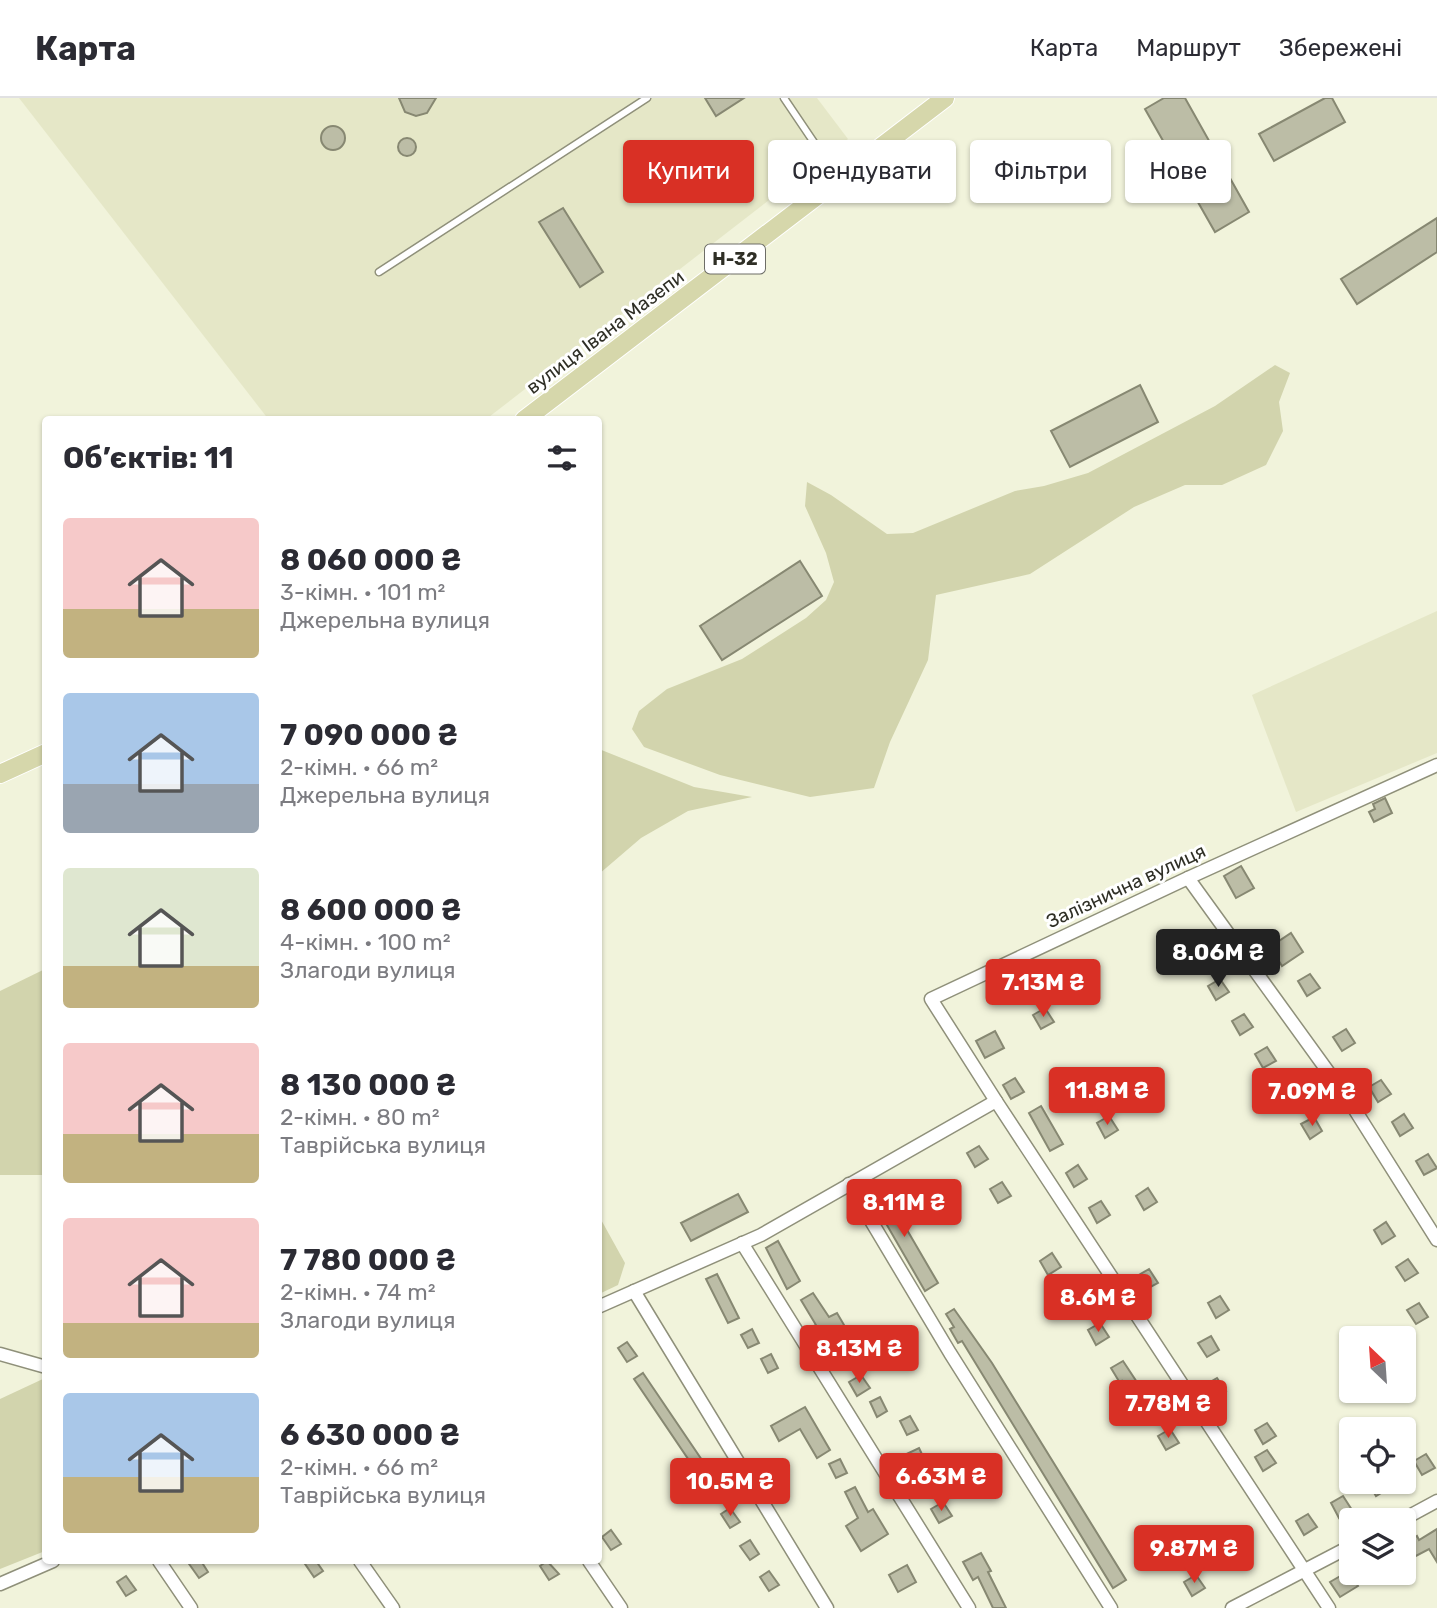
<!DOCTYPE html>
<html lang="uk">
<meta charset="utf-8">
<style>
:root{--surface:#fff;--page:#f2f2f3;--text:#2b2b33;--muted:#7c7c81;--line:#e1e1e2;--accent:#d93025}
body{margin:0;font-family:Rubik,sans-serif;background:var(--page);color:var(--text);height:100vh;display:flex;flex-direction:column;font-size:26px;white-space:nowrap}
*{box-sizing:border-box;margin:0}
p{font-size:23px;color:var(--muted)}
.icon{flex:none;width:38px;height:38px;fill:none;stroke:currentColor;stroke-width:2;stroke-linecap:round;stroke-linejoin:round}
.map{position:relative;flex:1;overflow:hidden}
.side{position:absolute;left:42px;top:318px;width:560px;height:1148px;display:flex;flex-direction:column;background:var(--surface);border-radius:7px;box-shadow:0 2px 5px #0004}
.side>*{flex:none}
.top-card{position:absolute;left:623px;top:42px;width:665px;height:63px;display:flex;gap:14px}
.needle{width:46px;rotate:335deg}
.controls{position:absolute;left:1339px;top:1228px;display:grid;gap:14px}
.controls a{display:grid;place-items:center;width:77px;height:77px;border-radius:7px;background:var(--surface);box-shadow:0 2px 5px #0004;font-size:35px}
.price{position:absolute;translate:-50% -60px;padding:0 16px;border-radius:7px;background:var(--accent);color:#fff;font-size:23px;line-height:46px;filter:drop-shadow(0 2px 4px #0008)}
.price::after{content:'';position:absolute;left:50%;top:42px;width:21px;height:16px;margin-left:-10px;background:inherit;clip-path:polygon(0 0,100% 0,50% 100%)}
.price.selected{background:#222;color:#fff}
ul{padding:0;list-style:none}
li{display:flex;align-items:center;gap:21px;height:175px;padding:0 21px}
li span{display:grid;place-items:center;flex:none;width:196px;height:140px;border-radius:7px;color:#555}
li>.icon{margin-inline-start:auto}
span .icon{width:84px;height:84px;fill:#fffc;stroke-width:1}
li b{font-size:30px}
h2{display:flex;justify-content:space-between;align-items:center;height:84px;padding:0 21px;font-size:30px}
.pill{padding:0 24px;border-radius:7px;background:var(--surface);box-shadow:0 2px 5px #0004;font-size:24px;line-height:63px}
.pill.selected{background:var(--accent);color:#fff}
header{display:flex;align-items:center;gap:42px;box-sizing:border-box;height:98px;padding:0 35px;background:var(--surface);border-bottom:2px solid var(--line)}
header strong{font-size:33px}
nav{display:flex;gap:38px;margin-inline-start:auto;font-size:24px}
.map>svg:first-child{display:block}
.built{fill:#e5e7c7}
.green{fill:#d2d4ad}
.building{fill:#bcbda6;stroke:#878872;stroke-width:2}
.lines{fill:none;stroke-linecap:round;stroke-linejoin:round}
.service-casing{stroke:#8f907a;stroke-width:9}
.minor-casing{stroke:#8f907a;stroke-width:15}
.primary-casing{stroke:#fff;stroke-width:20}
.service{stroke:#fff;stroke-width:6}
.minor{stroke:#fff;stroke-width:12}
.primary{stroke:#d6d7ab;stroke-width:18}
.labels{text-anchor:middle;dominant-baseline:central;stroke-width:6;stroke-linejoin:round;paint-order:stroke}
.shield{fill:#fff;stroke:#6d6d67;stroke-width:2}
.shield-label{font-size:18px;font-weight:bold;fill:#2f2f26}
.street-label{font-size:19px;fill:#2f2f26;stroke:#fff}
</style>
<header>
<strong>Карта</strong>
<nav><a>Карта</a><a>Маршрут</a><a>Збережені</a></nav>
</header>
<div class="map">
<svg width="1437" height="1510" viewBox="0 0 1437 1510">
<rect width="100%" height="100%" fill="#f1f3db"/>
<g class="built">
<polygon points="19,0 817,0 848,41 485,322 269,322"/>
<polygon points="1437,513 1437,655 1296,714 1252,597"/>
</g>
<g class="green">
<polygon points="1275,267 1290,275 1279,304 1283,333 1266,367 1222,387 1185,387 1134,409 1030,476 936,497 928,562 890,644 874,690 810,699 720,677 644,649 632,631 639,613 667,591 742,561 806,520 826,502 834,484 826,455 805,408 807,384 831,397 887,436 913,435 1015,393 1044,388 1088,375 1215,308"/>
<polygon points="599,651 694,689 752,699 688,713 641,740 599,776"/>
<polygon points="45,871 45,1077 0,1077 0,893"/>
<polygon points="599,1118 625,1165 618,1187 599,1196"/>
<polygon points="45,1280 45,1453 0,1471 0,1301"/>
</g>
<g class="building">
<polygon points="399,0 436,0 427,15 416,18 405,14"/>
<polygon points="705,0 744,0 716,18"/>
<polygon points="1164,0 1185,0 1249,114 1215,134 1145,11"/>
<polygon points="1325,0 1332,0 1345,24 1274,63 1259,36"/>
<circle cx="333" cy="40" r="12"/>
<circle cx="407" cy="49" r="9"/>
<polygon points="563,110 603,174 580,189 539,124"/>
<polygon points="1437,120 1437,154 1357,206 1341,181"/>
<polygon points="1140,287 1158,324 1070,369 1051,333"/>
<polygon points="800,463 822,498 722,562 700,528"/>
<polygon points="1385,700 1392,715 1374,724 1369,714 1375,711 1373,706"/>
<polygon points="1241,768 1254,790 1236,800 1224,778"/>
<polygon points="1291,835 1303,854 1282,868 1270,849"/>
<polygon points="1310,876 1320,890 1307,898 1298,883"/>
<polygon points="1220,881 1229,894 1216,902 1208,888"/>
<polygon points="1045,910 1054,924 1041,931 1033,917"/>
<polygon points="1244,916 1253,929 1240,937 1232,923"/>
<polygon points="1346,931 1355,945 1342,953 1333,939"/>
<polygon points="995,933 1004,950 985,960 976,943"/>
<polygon points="1267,949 1276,963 1263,970 1255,956"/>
<polygon points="1015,980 1024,994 1011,1001 1003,987"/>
<polygon points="1381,982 1391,996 1378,1004 1369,989"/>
<polygon points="1291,984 1300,998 1287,1006 1279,992"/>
<polygon points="1041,1008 1063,1046 1050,1053 1029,1015"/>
<polygon points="1404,1016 1413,1030 1400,1038 1392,1024"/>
<polygon points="1109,1018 1118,1032 1105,1040 1097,1025"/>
<polygon points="1314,1019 1322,1033 1310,1041 1301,1026"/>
<polygon points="979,1048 988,1061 975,1069 967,1055"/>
<polygon points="1428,1056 1437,1070 1424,1077 1416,1063"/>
<polygon points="1078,1067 1087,1081 1074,1089 1066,1075"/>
<polygon points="1002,1084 1011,1098 998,1105 990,1091"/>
<polygon points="882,1089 938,1185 925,1193 869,1096"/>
<polygon points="1148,1090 1157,1104 1144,1112 1136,1098"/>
<polygon points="738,1096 748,1114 691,1143 681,1125"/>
<polygon points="1101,1103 1110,1117 1097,1125 1089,1110"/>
<polygon points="1386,1124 1395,1138 1382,1146 1374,1132"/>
<polygon points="778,1143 800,1183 787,1191 766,1150"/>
<polygon points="1052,1155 1061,1169 1048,1177 1040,1163"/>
<polygon points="1408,1161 1418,1175 1405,1183 1396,1169"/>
<polygon points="1149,1171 1158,1185 1145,1192 1137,1178"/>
<polygon points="717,1176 739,1220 728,1225 706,1181"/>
<polygon points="813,1195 829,1219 837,1215 847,1232 821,1246 812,1229 816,1227 801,1202"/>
<polygon points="1220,1198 1229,1212 1216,1220 1208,1205"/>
<polygon points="1419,1205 1428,1219 1416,1226 1407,1212"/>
<polygon points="954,1211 992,1265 1126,1482 1113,1490 962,1243 958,1245 950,1231 954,1229 946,1216"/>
<polygon points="1100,1225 1109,1239 1096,1247 1088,1232"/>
<polygon points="752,1231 759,1245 748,1250 741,1237"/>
<polygon points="1211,1238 1219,1252 1207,1259 1198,1245"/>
<polygon points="627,1244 637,1258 627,1264 618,1250"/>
<polygon points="771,1256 778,1270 768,1275 761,1261"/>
<polygon points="1123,1263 1156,1313 1143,1320 1122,1283 1120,1285 1111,1270"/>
<polygon points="643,1275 706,1368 697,1374 634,1281"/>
<polygon points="861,1277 870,1290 857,1298 849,1284"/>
<polygon points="1217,1280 1226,1293 1213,1301 1205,1287"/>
<polygon points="880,1299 887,1313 877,1319 870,1304"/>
<polygon points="805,1309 830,1352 817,1360 800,1331 779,1343 771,1328"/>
<polygon points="910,1318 918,1332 907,1337 900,1323"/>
<polygon points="1267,1325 1276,1338 1263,1346 1255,1332"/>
<polygon points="1170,1331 1179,1345 1166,1352 1158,1338"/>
<polygon points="919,1350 927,1367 906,1377 898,1360"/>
<polygon points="1267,1352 1276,1365 1263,1373 1255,1359"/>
<polygon points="1426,1356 1435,1370 1422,1377 1414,1363"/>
<polygon points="840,1361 847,1375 836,1380 829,1366"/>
<polygon points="710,1378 720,1392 710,1398 701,1384"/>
<polygon points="1368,1384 1399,1384 1376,1398"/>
<polygon points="855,1389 868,1414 873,1411 888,1436 861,1453 846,1428 858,1420 845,1394"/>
<polygon points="1343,1398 1352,1412 1339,1420 1331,1405"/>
<polygon points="943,1404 952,1418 939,1425 931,1411"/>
<polygon points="730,1410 740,1424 730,1430 721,1416"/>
<polygon points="1308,1416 1317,1429 1304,1437 1296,1423"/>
<polygon points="1437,1431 1437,1464 1429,1451 1410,1461 1404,1446 1417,1438 1419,1442"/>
<polygon points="611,1432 621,1446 611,1452 602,1439"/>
<polygon points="750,1442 759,1456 750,1462 740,1448"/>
<polygon points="1242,1442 1251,1455 1239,1463 1230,1449"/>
<polygon points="981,1455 991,1473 988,1474 1006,1510 993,1510 978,1479 973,1482 963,1464"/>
<polygon points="187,1463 201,1463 208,1474 199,1480"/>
<polygon points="303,1463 316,1463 323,1473 314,1479"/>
<polygon points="547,1463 559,1476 549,1482 540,1468"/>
<polygon points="907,1467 916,1484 898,1494 889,1477"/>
<polygon points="769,1473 779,1487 769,1493 760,1479"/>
<polygon points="1349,1473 1358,1488 1340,1499 1330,1484"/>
<polygon points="1196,1477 1205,1490 1192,1498 1184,1484"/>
<polygon points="126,1478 136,1492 126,1498 117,1484"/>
</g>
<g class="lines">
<g class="service-casing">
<g id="service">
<polyline points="784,0 838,80"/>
<polyline points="379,174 647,0"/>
</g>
</g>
<g class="minor-casing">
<g id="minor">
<polyline points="1188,780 1350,1004 1437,1142"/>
<polyline points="996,1003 1329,1510"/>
<polyline points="849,1086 950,1255 1111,1510"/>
<polyline points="742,1145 969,1510"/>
<polyline points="634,1193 827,1510"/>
<polyline points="598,1209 761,1137 996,1003 931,901 1188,780 1437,667"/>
<polyline points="0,1256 46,1269"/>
<polyline points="1400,1423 1437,1403"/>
<polyline points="159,1463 191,1510"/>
<polyline points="360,1463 393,1510"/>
<polyline points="589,1463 621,1510"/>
<polyline points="0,1486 53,1463"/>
<polyline points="1232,1510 1351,1448"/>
</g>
</g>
<g class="primary-casing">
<g id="primary">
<polyline points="524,322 945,0"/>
<polyline points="0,676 46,655"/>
</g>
</g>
<use href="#service" class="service"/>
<use href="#minor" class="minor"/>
<use href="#primary" class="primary"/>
</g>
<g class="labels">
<rect class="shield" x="705" y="146.5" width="60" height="29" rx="5"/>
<g class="shield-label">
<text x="735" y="161">Н-32</text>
</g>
<g class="street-label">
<text transform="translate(605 234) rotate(-37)">вулиця Івана Мазепи</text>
<text transform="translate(1126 788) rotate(-25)">Залізнична вулиця</text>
</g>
</g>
</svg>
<div class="controls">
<a><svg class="needle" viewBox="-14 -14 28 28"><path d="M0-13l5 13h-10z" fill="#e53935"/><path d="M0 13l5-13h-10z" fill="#7c7c81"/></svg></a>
<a><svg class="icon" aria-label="locate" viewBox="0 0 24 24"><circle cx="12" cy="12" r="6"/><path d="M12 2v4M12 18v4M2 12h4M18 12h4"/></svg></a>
<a><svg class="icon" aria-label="layers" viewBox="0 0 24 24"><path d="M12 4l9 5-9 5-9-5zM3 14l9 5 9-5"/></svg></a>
</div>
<b class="price selected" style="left:1218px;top:891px">8.06M ₴</b>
<b class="price" style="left:1043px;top:921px">7.13M ₴</b>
<b class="price" style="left:1107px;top:1029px">11.8M ₴</b>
<b class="price" style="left:1312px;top:1030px">7.09M ₴</b>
<b class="price" style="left:904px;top:1141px">8.11M ₴</b>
<b class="price" style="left:1098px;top:1236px">8.6M ₴</b>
<b class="price" style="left:859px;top:1287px">8.13M ₴</b>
<b class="price" style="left:1168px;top:1342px">7.78M ₴</b>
<b class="price" style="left:941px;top:1415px">6.63M ₴</b>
<b class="price" style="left:730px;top:1420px">10.5M ₴</b>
<b class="price" style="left:1194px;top:1487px">9.87M ₴</b>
<div class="top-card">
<a class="pill selected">Купити</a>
<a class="pill">Орендувати</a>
<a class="pill">Фільтри</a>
<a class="pill">Нове</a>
</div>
<section class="side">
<h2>Об’єктів: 11<svg class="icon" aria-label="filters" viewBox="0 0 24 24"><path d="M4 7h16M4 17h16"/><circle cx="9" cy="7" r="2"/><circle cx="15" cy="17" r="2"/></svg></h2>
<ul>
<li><span style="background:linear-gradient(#f6c9c9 65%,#c2b280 0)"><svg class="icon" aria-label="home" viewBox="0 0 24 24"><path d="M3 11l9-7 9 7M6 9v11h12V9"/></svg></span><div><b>8 060 000 ₴</b><p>3-кімн. · 101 m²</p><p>Джерельна вулиця</p></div></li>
<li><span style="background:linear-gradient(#a9c7e8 65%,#9aa5b1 0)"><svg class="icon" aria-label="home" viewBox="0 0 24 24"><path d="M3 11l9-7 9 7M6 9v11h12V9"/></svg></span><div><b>7 090 000 ₴</b><p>2-кімн. · 66 m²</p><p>Джерельна вулиця</p></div></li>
<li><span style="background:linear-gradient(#dfe7d0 70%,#c2b280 0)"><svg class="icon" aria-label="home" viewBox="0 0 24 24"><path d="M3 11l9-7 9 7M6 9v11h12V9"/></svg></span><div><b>8 600 000 ₴</b><p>4-кімн. · 100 m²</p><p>Злагоди вулиця</p></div></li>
<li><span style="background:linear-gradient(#f6c9c9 65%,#c2b280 0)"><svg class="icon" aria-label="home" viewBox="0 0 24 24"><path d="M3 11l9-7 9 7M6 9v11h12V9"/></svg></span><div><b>8 130 000 ₴</b><p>2-кімн. · 80 m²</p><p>Таврійська вулиця</p></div></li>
<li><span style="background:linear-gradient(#f6c9c9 75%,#c2b280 0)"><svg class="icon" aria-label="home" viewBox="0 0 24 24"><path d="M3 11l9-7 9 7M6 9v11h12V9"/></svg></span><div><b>7 780 000 ₴</b><p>2-кімн. · 74 m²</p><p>Злагоди вулиця</p></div></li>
<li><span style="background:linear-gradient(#a9c7e8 60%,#c2b280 0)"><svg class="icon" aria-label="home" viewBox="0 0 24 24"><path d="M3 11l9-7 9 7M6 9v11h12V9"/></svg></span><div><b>6 630 000 ₴</b><p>2-кімн. · 66 m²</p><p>Таврійська вулиця</p></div></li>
</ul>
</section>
</div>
